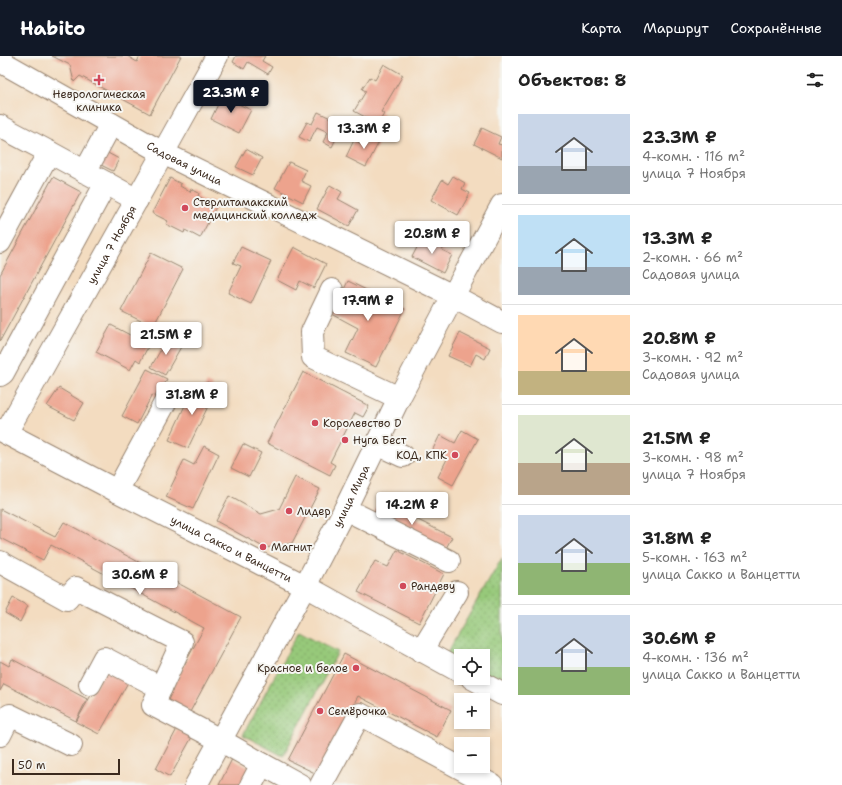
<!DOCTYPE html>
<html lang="ru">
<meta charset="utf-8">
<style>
:root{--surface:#fff;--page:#f6f6f6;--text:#222;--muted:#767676;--line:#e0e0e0;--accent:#111827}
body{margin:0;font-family:"Shantell Sans",sans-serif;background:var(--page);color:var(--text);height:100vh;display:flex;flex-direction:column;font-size:15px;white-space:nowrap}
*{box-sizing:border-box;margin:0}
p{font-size:13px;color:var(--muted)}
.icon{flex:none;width:22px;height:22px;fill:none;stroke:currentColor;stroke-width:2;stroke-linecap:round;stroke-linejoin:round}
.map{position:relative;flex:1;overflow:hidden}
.panel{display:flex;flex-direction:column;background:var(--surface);width:340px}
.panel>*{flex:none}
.buttons{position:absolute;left:454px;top:593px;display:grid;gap:8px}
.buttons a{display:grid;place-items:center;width:36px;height:36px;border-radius:0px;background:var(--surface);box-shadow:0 2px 6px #0003;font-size:20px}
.scale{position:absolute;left:12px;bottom:10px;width:108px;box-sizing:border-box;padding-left:4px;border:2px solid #3b2a1e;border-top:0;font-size:11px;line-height:14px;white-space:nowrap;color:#3b2a1e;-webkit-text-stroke:3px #f6f6f2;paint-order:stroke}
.price{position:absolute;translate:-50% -34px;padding:0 9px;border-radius:4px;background:#fff;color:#222;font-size:13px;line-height:26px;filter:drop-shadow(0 1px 2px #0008)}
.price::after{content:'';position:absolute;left:50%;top:24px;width:12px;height:9px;margin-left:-6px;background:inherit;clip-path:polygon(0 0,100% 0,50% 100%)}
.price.selected{background:var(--accent);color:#fff}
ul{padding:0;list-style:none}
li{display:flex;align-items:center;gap:12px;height:100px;padding:0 16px}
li+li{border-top:1px solid var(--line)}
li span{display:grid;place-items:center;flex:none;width:112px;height:80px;border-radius:0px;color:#555}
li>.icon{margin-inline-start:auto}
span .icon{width:48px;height:48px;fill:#fffc;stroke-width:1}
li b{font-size:17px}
h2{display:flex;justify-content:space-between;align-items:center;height:48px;padding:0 16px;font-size:17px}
header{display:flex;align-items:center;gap:24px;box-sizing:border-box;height:56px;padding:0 20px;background:var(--accent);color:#fff}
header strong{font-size:19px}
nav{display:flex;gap:22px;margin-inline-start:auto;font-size:14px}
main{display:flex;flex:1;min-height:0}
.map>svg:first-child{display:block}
.park{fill:url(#park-dots);stroke:#697a4c}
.building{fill:#eda38d}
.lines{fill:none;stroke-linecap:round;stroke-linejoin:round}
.minor-casing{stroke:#97836f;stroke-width:24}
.major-casing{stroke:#97836f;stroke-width:24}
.minor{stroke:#fff;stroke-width:22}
.major{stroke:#fff;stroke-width:22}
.poi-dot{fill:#d1495b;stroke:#f6f6f2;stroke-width:1.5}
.labels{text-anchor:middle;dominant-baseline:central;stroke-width:4;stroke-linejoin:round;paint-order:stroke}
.poi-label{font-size:11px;fill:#3b2a1e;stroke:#f6f6f2;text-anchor:start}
.street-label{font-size:11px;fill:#3b2a1e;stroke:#f6f6f2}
</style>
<header>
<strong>Habito</strong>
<nav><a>Карта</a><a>Маршрут</a><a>Сохранённые</a></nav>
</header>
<main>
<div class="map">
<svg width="502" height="729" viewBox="0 0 502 729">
<defs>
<pattern id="park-dots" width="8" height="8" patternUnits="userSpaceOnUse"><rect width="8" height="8" fill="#97c97a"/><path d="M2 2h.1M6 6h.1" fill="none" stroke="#7ca363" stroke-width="1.8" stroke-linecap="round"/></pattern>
</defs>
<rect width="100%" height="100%" fill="#f6f6f2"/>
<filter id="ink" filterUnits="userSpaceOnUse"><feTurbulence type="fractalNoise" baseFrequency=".025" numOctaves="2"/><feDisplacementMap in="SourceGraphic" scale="8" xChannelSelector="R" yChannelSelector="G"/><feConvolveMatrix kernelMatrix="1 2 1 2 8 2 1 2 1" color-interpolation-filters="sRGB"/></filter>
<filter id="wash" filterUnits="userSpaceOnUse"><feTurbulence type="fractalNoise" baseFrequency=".012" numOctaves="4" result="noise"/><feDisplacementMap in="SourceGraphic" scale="16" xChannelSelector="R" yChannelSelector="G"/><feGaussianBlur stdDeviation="0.9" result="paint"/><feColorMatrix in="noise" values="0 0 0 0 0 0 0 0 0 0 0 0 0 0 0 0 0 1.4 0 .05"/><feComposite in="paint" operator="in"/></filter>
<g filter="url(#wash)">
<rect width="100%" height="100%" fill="#f3dcc0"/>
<g class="park">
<polygon points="502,502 502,629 483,619 483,600 461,600 461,607 446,599"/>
<polygon points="299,575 338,596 283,700 243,679"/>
</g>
<g id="blocks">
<g class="building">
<polygon points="52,0 127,0 137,6 140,0 181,0 150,58 80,20 74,26 70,9"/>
<polygon points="236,0 265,0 262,5 272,11 268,18 248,6 244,13 233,6"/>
<polygon points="384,8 403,19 381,56 384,58 378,68 354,55 366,35 362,33 370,21 375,24"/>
<polygon points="222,40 251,54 239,77 211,63"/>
<polygon points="318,56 343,68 332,91 323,86 328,76 317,71 309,86 299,81 307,66 312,68"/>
<polygon points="482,72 501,81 498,88 502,89 502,102 474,88"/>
<polygon points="371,77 381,82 366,111 346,101 354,84 365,89"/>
<polygon points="246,93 262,102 253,119 236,111"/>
<polygon points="104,95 119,103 113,115 97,107"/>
<polygon points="289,106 306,114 301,125 311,130 303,146 275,132"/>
<polygon points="453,120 465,127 462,133 470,137 458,159 431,144 442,124 448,128"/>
<polygon points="53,121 81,136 0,285 0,219"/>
<polygon points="170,122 181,128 180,130 190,136 191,133 199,137 198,140 209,146 210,143 218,147 200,182 185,174 184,177 166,168 168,165 152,157"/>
<polygon points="330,129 342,136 338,143 358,154 349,170 317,153"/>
<polygon points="422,182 437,189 439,185 445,188 442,194 452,199 443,217 412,201"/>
<polygon points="241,191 271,205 251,248 228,237 241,210 233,207"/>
<polygon points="294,191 326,208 314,232 300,225 296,234 277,224"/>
<polygon points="151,197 183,213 153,271 121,255"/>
<polygon points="348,225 405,253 376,311 346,297 358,272 332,258"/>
<polygon points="111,269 149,289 140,306 136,303 130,314 96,296"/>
<polygon points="460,277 490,292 485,303 476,298 470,310 448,300"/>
<polygon points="168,281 182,289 165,319 151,311"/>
<polygon points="147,313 167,323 158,342 152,339 137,368 122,360"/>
<polygon points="303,316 369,350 363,361 355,357 330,406 335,409 330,419 267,387"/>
<polygon points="207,326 213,329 208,340 212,342 188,392 169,384 193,332 202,336"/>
<polygon points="59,332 84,347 74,364 47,350"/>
<polygon points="462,374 478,383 453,429 438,421 447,403 432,395 440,379 455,387"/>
<polygon points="243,388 261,397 249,421 231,412"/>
<polygon points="204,390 219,398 193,453 166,441 184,404 194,409"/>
<polygon points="295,421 320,433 292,487 265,492 216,465 229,440 261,458 279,453"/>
<polygon points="380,445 452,481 444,496 372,460"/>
<polygon points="0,453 55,481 64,466 241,561 190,656 166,643 204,572 51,489 43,504 0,482"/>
<polygon points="397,494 444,518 419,567 358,536 375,505 388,511"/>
<polygon points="13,542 28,550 20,566 5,557"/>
<polygon points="344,598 451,654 437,681 358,640 317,718 288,704"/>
<polygon points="12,603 87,643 76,665 4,628 0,635 0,605 9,610"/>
<polygon points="108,609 131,621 99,678 76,666"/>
<polygon points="177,673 192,681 170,721 156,713"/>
<polygon points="232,703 252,713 244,729 219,729"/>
</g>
</g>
</g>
<g filter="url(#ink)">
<use href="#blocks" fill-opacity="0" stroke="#97836f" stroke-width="1"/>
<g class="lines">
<g class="minor-casing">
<g id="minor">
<path id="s1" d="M 0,5 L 163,97 L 453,240 L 502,266"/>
<polyline points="0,70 49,96"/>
<polyline points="85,116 111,68"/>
<polyline points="106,127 137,144"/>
<polyline points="0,186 49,96 106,127 3,317 0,319"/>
<polyline points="332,234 312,276 313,301 399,342"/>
<path id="s2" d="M 0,374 L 117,435 L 305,530 L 461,616"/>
<path id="s3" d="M 6,377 L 163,97 L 217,0"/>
<polyline points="377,388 403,400"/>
<polyline points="117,435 167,343"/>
<polyline points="345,453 449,505"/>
<polyline points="0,506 67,543 76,532 182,586 153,649 220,684 262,708 300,729"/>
<polyline points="421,595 457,536"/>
<polyline points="472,622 502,638"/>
<polyline points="90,628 104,602 161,632"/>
<polyline points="0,679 10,659 71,689"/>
<polyline points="251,729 262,708"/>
<polyline points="321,729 360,658 492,729"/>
</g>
</g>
<g class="major-casing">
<g id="major">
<path id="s4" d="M 196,729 L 305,530 L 345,453 L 399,342 L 453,240 L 502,149"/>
</g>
</g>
<use href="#minor" class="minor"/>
<use href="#major" class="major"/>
</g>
</g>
<g class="poi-dot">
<path d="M97 18h4v4h4v4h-4v4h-4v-4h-4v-4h4z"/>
<circle cx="185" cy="152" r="4"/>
<circle cx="315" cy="367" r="4"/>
<circle cx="345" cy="384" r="4"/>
<circle cx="455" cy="399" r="4"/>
<circle cx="289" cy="455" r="4"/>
<circle cx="263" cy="491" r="4"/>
<circle cx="403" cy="530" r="4"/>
<circle cx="356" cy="612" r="4"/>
<circle cx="320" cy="655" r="4"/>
</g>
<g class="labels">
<g class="poi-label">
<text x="99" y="38" text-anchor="middle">Неврологическая<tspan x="99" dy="13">клиника</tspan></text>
<text x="193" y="146">Стерлитамакский<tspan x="193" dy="13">медицинский колледж</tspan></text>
<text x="323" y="367">Королевство D</text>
<text x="353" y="384">Нуга Бест</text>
<text x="447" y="399" text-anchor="end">КОД, КПК</text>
<text x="297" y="455">Лидер</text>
<text x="271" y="491">Магнит</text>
<text x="411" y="530">Рандеву</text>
<text x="348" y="612" text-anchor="end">Красное и белое</text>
<text x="328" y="655">Семёрочка</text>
</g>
<g class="street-label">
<text stroke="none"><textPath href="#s1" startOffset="211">Садовая улица</textPath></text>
<text stroke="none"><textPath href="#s3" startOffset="216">улица 7 Ноября</textPath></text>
<text stroke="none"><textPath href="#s4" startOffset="328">улица Мира</textPath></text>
<text stroke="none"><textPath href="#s2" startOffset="260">улица Сакко и Ванцетти</textPath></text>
</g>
</g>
</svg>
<div class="buttons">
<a><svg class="icon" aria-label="locate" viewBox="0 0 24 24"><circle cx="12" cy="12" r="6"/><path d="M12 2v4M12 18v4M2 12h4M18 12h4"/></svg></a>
<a>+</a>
<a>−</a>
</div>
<div class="scale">50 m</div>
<b class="price selected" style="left:231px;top:58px">23.3M ₽</b>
<b class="price" style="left:364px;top:94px">13.3M ₽</b>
<b class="price" style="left:432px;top:199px">20.8M ₽</b>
<b class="price" style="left:368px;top:266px">17.9M ₽</b>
<b class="price" style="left:166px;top:300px">21.5M ₽</b>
<b class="price" style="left:192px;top:360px">31.8M ₽</b>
<b class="price" style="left:412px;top:470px">14.2M ₽</b>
<b class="price" style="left:140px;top:540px">30.6M ₽</b>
</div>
<section class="panel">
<h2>Объектов: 8<svg class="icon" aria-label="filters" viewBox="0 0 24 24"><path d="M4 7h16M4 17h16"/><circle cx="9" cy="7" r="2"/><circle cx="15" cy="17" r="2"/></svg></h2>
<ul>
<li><span style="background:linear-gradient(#c9d6e8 65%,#9aa5b1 0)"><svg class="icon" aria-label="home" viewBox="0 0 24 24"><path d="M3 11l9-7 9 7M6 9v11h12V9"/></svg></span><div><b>23.3M ₽</b><p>4-комн. · 116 m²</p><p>улица 7 Ноября</p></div></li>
<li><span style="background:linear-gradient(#bfe0f5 65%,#9aa5b1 0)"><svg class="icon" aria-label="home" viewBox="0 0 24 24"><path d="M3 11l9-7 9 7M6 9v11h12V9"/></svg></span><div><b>13.3M ₽</b><p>2-комн. · 66 m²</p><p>Садовая улица</p></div></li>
<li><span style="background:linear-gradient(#ffd9b3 70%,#c2b280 0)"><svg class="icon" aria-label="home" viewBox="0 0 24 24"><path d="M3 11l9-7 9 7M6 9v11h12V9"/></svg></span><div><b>20.8M ₽</b><p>3-комн. · 92 m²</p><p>Садовая улица</p></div></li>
<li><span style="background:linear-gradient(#dfe7d0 60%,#b9a48a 0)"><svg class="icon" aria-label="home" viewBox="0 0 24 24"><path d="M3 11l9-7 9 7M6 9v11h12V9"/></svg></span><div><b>21.5M ₽</b><p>3-комн. · 98 m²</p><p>улица 7 Ноября</p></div></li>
<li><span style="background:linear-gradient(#c9d6e8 60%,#8fb573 0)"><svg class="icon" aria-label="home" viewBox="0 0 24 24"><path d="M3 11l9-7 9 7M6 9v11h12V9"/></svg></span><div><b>31.8M ₽</b><p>5-комн. · 163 m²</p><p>улица Сакко и Ванцетти</p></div></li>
<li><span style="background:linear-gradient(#c9d6e8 65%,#8fb573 0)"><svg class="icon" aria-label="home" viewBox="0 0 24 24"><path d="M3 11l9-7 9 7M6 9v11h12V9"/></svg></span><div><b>30.6M ₽</b><p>4-комн. · 136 m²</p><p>улица Сакко и Ванцетти</p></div></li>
</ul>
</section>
</main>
